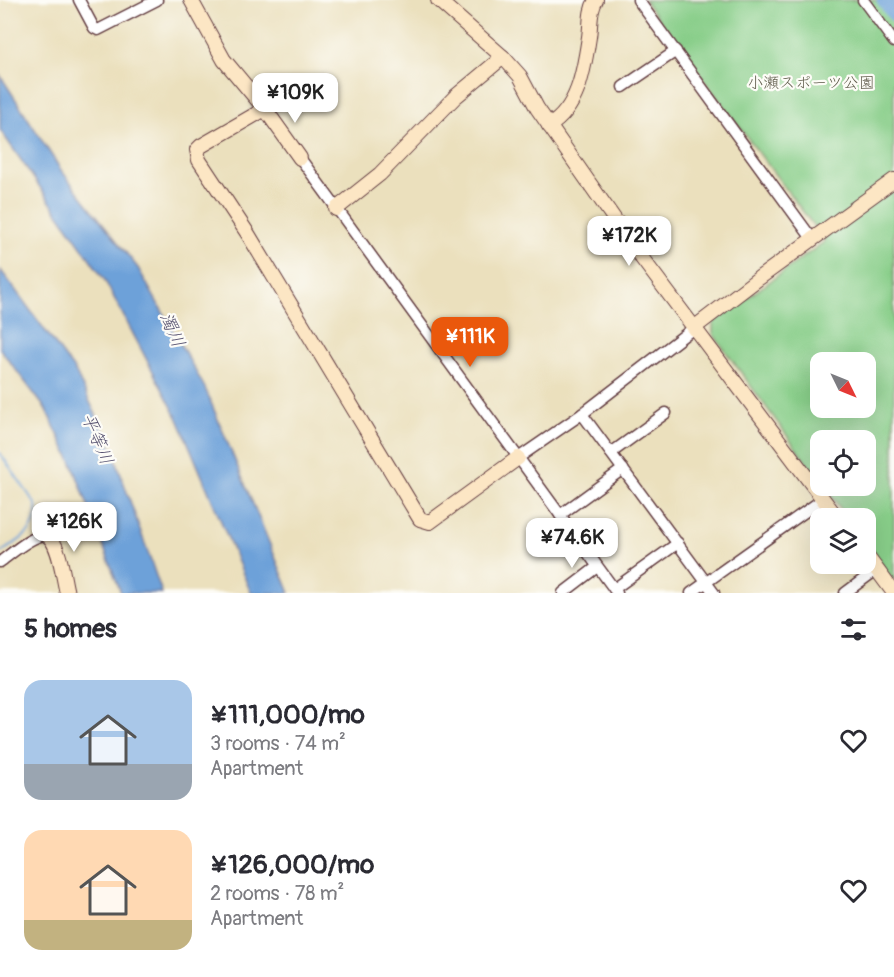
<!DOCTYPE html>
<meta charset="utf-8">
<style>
:root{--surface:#fff;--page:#f7f7f7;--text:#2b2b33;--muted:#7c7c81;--accent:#ea580c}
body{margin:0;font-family:Pangolin,"Klee One",sans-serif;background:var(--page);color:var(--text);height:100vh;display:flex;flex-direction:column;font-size:22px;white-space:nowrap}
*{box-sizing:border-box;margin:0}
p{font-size:20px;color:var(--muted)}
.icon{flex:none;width:33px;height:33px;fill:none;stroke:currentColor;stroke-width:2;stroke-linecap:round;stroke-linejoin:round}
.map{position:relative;height:593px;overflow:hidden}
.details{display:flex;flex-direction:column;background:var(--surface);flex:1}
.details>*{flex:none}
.needle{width:39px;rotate:133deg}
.fabs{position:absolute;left:810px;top:352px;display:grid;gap:12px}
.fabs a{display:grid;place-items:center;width:66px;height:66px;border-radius:12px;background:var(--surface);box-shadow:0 6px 24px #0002;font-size:30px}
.price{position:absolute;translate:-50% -51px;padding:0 14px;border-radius:12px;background:#fff;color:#222;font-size:20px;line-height:39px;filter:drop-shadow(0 2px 3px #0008)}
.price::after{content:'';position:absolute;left:50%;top:36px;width:18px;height:14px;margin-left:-9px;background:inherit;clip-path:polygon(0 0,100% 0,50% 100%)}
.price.on{background:var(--accent);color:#fff}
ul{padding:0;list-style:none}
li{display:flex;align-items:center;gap:18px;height:150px;padding:0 24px}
li span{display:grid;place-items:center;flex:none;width:168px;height:120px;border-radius:18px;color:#555}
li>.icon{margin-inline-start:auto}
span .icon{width:72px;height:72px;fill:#fffc;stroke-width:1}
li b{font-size:26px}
h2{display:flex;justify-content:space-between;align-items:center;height:72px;padding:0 24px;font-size:26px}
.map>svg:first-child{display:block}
.green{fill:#88ce89;stroke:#69765a;stroke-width:1.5;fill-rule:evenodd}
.water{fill:#6da1d9;stroke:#5c6082;stroke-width:1.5}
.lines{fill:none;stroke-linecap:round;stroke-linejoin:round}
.stream{stroke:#6da1d9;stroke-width:2}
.river{stroke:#6da1d9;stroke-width:15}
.street-casing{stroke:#623c41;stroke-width:13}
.secondary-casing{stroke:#623c41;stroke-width:16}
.street{stroke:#fff;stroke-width:10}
.secondary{stroke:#fce6c4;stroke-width:14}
.labels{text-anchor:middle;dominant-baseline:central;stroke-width:4.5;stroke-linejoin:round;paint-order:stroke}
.park-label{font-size:16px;fill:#605c4c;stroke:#fdfcf7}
.water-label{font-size:18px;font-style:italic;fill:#585371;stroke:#fdfcf7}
</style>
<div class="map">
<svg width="894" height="593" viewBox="0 0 894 593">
<rect width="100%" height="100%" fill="#fdfcf7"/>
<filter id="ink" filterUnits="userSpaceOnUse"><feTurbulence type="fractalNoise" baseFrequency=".0167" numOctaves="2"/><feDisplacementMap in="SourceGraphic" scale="12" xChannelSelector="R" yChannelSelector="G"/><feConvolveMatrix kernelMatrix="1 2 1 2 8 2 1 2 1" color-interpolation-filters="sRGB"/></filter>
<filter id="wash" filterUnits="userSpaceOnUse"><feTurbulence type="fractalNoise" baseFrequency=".008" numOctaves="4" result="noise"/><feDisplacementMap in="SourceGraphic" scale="24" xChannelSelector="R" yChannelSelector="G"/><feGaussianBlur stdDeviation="1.35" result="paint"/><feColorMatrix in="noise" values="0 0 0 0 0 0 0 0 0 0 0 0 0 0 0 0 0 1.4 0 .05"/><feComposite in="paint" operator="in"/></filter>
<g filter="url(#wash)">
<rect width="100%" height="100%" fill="#ebe0bd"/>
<path class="green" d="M 644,0 L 894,0 L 894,582 L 866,543 L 866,519 L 848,519 L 824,486 L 866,486 L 866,441 L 820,441 L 820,481 L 713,334 L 713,323 L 825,241 ZM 820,363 L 866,363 L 866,408 L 820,408 Z"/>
<g class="water">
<polygon points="0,75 61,170 138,268 205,388 290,593 251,593 178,419 104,279 0,130"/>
<polygon points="0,269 75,371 111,446 162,593 121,593 72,463 45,408 0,349"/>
</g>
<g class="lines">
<path class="stream" d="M 0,453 L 36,505 C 39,532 20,539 0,553"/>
<polyline class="river" points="884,0 894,14"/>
</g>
</g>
<g filter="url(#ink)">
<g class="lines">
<g class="street-casing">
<g id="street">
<polyline points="79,0 94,28 98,30 157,0"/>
<polyline points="638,0 813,240"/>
<polyline points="863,0 894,42"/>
<polyline points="623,87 676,51"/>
<polyline points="300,158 617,593"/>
<polyline points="582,414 714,593"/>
<polyline points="611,453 666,413"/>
<polyline points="518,458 582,414 695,327"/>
<polyline points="560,515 623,469"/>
<path d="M 0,562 C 11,554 35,532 48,536"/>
<polyline points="614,589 678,543"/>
<polyline points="563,593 597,567"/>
<polyline points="691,593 823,499"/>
<polyline points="845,593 876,570"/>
</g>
</g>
<g class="secondary-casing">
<g id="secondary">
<polyline points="191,0 224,60 265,109 201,146 197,150 199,160 248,234 420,519 430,522 518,458"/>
<polyline points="438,0 503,57 520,76 537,108 638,253 838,519"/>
<polyline points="265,109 300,158"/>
<path d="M 549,126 C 579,108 584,69 589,37 C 591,24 589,11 596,0"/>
<polyline points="336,209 380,174 455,97 503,57"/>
<polyline points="695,327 759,278 894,180"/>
<path d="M 48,536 C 60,545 63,578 67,593"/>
<polyline points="866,555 894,593"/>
</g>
</g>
<use href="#street" class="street"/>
<use href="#secondary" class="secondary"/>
</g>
</g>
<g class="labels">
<g class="park-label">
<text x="811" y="83">小瀬スポーツ公園</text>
</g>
<g class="water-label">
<text transform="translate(172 330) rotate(66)">濁川</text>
<text transform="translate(97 439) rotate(67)">平等川</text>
</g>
</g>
</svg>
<div class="fabs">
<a><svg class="needle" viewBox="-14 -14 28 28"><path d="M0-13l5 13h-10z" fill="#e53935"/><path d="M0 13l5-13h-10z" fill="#7c7c81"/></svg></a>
<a><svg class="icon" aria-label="locate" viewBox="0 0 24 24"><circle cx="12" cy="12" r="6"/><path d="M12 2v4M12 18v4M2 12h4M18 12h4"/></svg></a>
<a><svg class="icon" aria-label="layers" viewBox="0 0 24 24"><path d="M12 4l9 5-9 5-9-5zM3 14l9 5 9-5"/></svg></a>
</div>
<b class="price" style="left:295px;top:124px">¥109K</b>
<b class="price" style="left:629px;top:267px">¥172K</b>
<b class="price on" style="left:470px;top:368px">¥111K</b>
<b class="price" style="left:74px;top:553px">¥126K</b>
<b class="price" style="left:572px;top:569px">¥74.6K</b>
</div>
<section class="details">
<h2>5 homes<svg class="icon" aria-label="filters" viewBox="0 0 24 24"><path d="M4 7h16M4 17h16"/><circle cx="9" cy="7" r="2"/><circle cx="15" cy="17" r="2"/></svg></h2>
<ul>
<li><span style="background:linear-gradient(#a9c7e8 70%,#9aa5b1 0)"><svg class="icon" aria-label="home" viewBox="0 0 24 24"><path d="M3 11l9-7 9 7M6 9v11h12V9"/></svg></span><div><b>¥111,000/mo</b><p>3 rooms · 74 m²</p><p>Apartment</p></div><svg class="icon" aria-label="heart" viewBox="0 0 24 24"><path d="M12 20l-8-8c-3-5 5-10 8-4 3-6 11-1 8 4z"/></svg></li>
<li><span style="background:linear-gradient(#ffd9b3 75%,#c2b280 0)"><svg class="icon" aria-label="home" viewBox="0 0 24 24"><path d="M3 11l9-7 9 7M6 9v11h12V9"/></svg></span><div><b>¥126,000/mo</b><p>2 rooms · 78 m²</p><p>Apartment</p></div><svg class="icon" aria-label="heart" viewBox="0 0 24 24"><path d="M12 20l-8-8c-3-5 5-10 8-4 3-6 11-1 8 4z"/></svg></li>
</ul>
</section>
